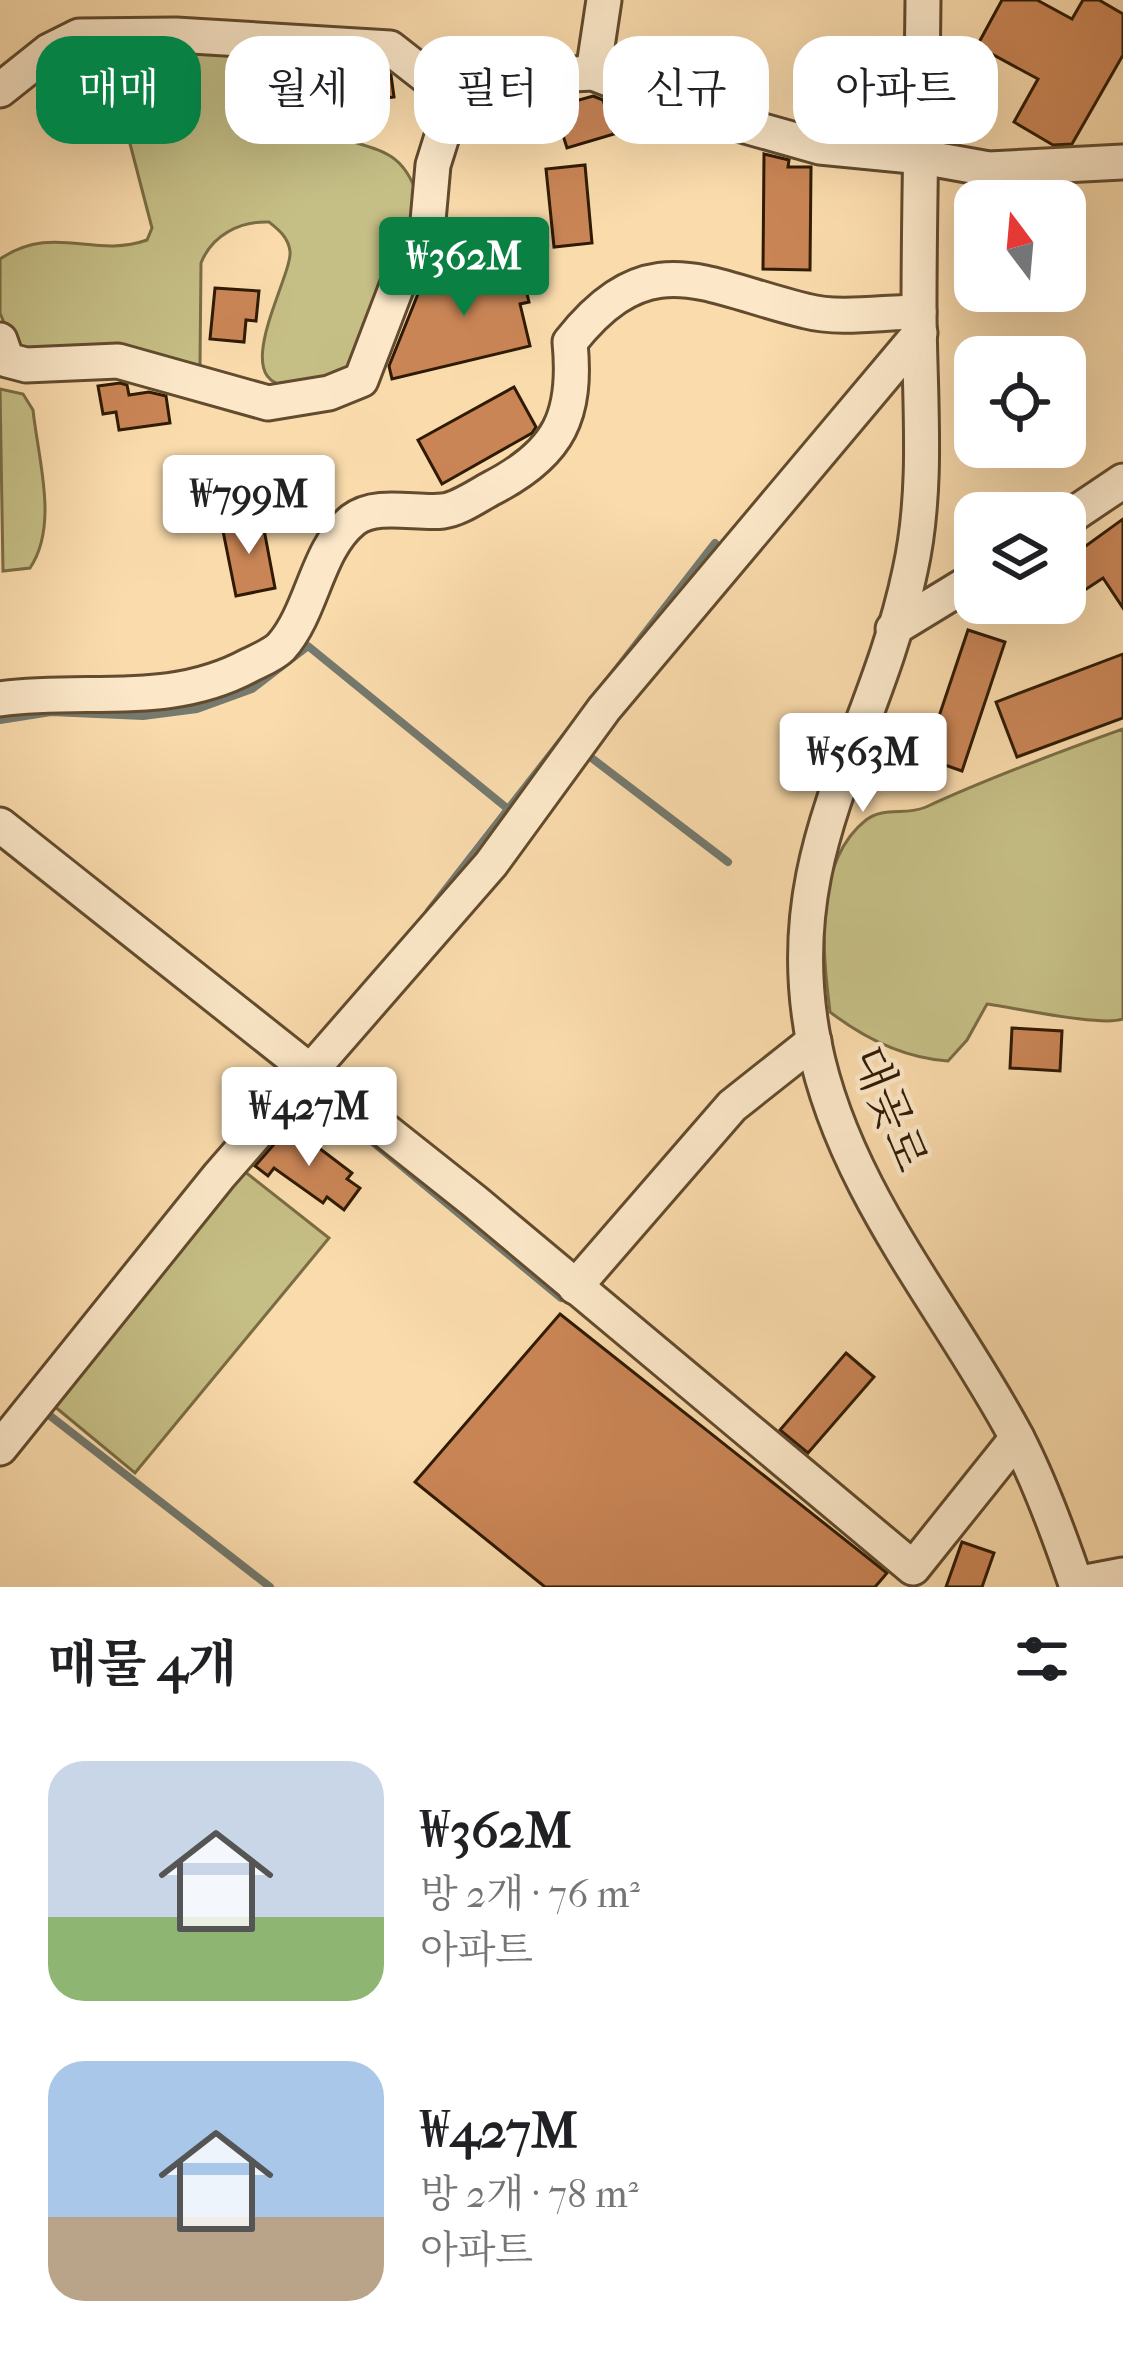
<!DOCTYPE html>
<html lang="ko">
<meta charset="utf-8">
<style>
:root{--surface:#fff;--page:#f2f2f2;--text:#202124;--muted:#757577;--accent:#0b8043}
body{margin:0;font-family:"IM FELL French Canon","Noto Serif KR",serif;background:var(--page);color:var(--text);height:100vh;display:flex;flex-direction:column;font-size:45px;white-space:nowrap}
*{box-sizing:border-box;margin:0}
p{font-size:39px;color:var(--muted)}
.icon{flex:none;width:66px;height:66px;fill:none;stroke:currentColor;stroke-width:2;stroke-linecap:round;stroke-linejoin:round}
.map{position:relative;height:1587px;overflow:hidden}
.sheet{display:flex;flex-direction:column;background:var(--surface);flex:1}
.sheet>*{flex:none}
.top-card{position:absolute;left:36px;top:36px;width:1053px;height:108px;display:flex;gap:24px}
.needle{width:78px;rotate:344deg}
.buttons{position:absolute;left:954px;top:180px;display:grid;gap:24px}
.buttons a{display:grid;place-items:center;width:132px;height:132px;border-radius:24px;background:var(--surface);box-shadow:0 12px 48px #0002;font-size:60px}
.price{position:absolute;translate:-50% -102px;padding:0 27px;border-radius:12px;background:#fff;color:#222;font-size:39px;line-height:78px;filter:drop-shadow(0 3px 6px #0008)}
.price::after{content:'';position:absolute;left:50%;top:72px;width:36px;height:27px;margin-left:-18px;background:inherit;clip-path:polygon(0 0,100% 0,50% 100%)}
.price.on{background:var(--accent);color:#fff}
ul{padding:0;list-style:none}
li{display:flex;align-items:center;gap:36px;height:300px;padding:0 48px}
li span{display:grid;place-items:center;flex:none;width:336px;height:240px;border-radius:36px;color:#555}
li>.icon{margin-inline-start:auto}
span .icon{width:144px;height:144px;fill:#fffc;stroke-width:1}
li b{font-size:51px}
h2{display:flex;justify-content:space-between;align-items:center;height:144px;padding:0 48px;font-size:51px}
.chip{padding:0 42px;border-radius:36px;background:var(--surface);box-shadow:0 12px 48px #0002;font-size:42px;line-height:108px}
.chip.on{background:var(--accent);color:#fff}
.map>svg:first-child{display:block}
.green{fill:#c5be85;stroke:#7a6c44;stroke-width:3}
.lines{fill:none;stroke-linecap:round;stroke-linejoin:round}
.stream{stroke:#75796e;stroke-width:8}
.building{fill:#ca8556;stroke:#2f1b04;stroke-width:3}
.minor-casing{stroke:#624b2e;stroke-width:39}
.minor{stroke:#fce8c9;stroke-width:33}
.labels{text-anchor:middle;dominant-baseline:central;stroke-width:9;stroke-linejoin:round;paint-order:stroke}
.street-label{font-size:45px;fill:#2f1b04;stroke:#fce8c9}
</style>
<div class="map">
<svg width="1123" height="1587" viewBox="0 0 1123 1587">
<rect width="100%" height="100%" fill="#fadbac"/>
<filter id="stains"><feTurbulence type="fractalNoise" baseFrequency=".00167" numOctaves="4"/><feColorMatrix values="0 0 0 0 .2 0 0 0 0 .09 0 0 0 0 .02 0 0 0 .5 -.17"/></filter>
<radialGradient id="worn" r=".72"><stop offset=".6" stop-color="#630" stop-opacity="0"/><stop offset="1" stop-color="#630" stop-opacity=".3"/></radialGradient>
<g class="green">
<path d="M 104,44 L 292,57 L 307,68 L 332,135 C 380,152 404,148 420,203 L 355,374 C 335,378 309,387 289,386 C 227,383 293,276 290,251 C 288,237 279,230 269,222 C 240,221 212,235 201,263 L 200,365 L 189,368 L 52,356 L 14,347 L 0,313 L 0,259 C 54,223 93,259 147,240 L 152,228 Z"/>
<path d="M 0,389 L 23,394 L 33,410 C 38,459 59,525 30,568 L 3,571 Z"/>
<path d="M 1123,729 L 1123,1019 C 1102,1027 1017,1008 987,1004 L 967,1040 L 948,1061 C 904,1058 864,1038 830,1012 C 823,953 812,863 866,820 C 884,806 906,816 926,807 C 991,777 1056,753 1123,729 Z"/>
<polygon points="244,1171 329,1238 135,1473 54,1406"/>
</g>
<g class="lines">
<g class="stream">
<polyline points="0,720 51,712 143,716 197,709 252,689 308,646 508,809"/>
<polyline points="585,753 728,862"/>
<polyline points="429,911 715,543"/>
<polyline points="363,1134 561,1298"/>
<polyline points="49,1415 270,1587"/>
</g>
</g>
<g class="building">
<polygon points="1002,0 1037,0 1072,19 1083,0 1099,0 1123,14 1123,55 1072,144 1053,145 1014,122 1038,79 977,46"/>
<polygon points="347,66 382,69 391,75 394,97 371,100 373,119 331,123 326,85 349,82"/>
<polygon points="593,96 603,100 614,134 567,148 554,107"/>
<polygon points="764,154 789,160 788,167 811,167 810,270 763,269"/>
<polygon points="585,165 592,243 554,247 546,169"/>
<polygon points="518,257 529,302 520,304 530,346 392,379 389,366 424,279"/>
<polygon points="215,288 259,291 256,321 246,320 244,342 210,339"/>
<polygon points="120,383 127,385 129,395 149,392 166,396 170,423 119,430 116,412 103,414 98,386"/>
<polygon points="514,387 536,427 532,433 442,484 418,440"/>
<polygon points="262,519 275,588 236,596 222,526"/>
<polygon points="1123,519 1123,608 1103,578 1065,603 1065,561"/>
<polygon points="968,630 1005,642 962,771 925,758"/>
<polygon points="1123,654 1123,718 1017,757 996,702"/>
<polygon points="1012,1028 1062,1031 1060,1071 1010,1068"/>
<polygon points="290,1126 352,1173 347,1179 360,1188 344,1210 327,1197 323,1203 274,1168 268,1176 255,1166"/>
<polygon points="560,1314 887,1573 875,1587 545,1587 415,1482"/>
<polygon points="846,1353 874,1377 808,1453 780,1430"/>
<polygon points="962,1542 994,1553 982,1587 946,1587"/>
</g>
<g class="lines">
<g class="minor-casing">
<g id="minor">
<path d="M 923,0 C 922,103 919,206 919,308 C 919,394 929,486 910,571 C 874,743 776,852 814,1043 C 843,1190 947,1307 1016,1436 C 1040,1482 1060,1537 1077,1587"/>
<polyline points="593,73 604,0"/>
<polyline points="0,90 49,51 79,36 176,35 390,48 454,98 552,75 593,73 685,109 820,147 922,157 989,169 1123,162"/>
<polyline points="0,340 7,360 26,365 118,361 268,403 329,393 361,380 400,278 427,232 433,165 454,98"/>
<polyline points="1065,520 1123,481"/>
<polyline points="893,629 975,579"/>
<path d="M 0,699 C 86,687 169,709 250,665 C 260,660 273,655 281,647 C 313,611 316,550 353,520 C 376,502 416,514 443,511 C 459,509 477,496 492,488 C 560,453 577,415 570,342 C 650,241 705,287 806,311 C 840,320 884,312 919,312"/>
<polyline points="0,825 474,1201 913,1568 1017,1438"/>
<polyline points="575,1287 732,1106 814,1041"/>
<polyline points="0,1448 219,1176 491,864 604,709 920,333"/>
<polyline points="1076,1584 1123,1575"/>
</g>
</g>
<use href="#minor" class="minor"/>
</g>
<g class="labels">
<g class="street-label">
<text transform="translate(889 1109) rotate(68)">대곶로</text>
</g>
</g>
<rect width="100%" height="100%" filter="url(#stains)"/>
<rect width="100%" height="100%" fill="url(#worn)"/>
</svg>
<div class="buttons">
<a><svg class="needle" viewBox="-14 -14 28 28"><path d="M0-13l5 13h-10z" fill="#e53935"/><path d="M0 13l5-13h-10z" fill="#757577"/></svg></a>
<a><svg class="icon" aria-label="locate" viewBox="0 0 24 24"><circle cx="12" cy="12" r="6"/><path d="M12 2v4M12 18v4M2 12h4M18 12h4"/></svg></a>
<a><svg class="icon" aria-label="layers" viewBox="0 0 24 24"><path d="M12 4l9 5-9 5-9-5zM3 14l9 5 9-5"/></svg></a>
</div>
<b class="price on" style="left:464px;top:319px">₩362M</b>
<b class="price" style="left:249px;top:557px">₩799M</b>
<b class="price" style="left:863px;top:815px">₩563M</b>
<b class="price" style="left:309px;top:1169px">₩427M</b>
<div class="top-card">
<a class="chip on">매매</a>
<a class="chip">월세</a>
<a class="chip">필터</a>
<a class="chip">신규</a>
<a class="chip">아파트</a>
</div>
</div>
<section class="sheet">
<h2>매물 4개<svg class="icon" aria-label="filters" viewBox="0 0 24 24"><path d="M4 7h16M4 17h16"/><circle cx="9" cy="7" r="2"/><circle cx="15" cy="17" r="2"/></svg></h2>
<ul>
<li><span style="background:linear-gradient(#c9d6e8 65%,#8fb573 0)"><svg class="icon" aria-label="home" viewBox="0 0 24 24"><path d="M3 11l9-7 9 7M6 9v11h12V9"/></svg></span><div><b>₩362M</b><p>방 2개 · 76 m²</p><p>아파트</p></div></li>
<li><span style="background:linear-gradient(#a9c7e8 65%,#b9a48a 0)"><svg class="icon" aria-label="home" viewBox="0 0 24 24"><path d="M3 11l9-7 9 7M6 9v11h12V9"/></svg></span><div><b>₩427M</b><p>방 2개 · 78 m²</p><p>아파트</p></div></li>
</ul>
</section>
